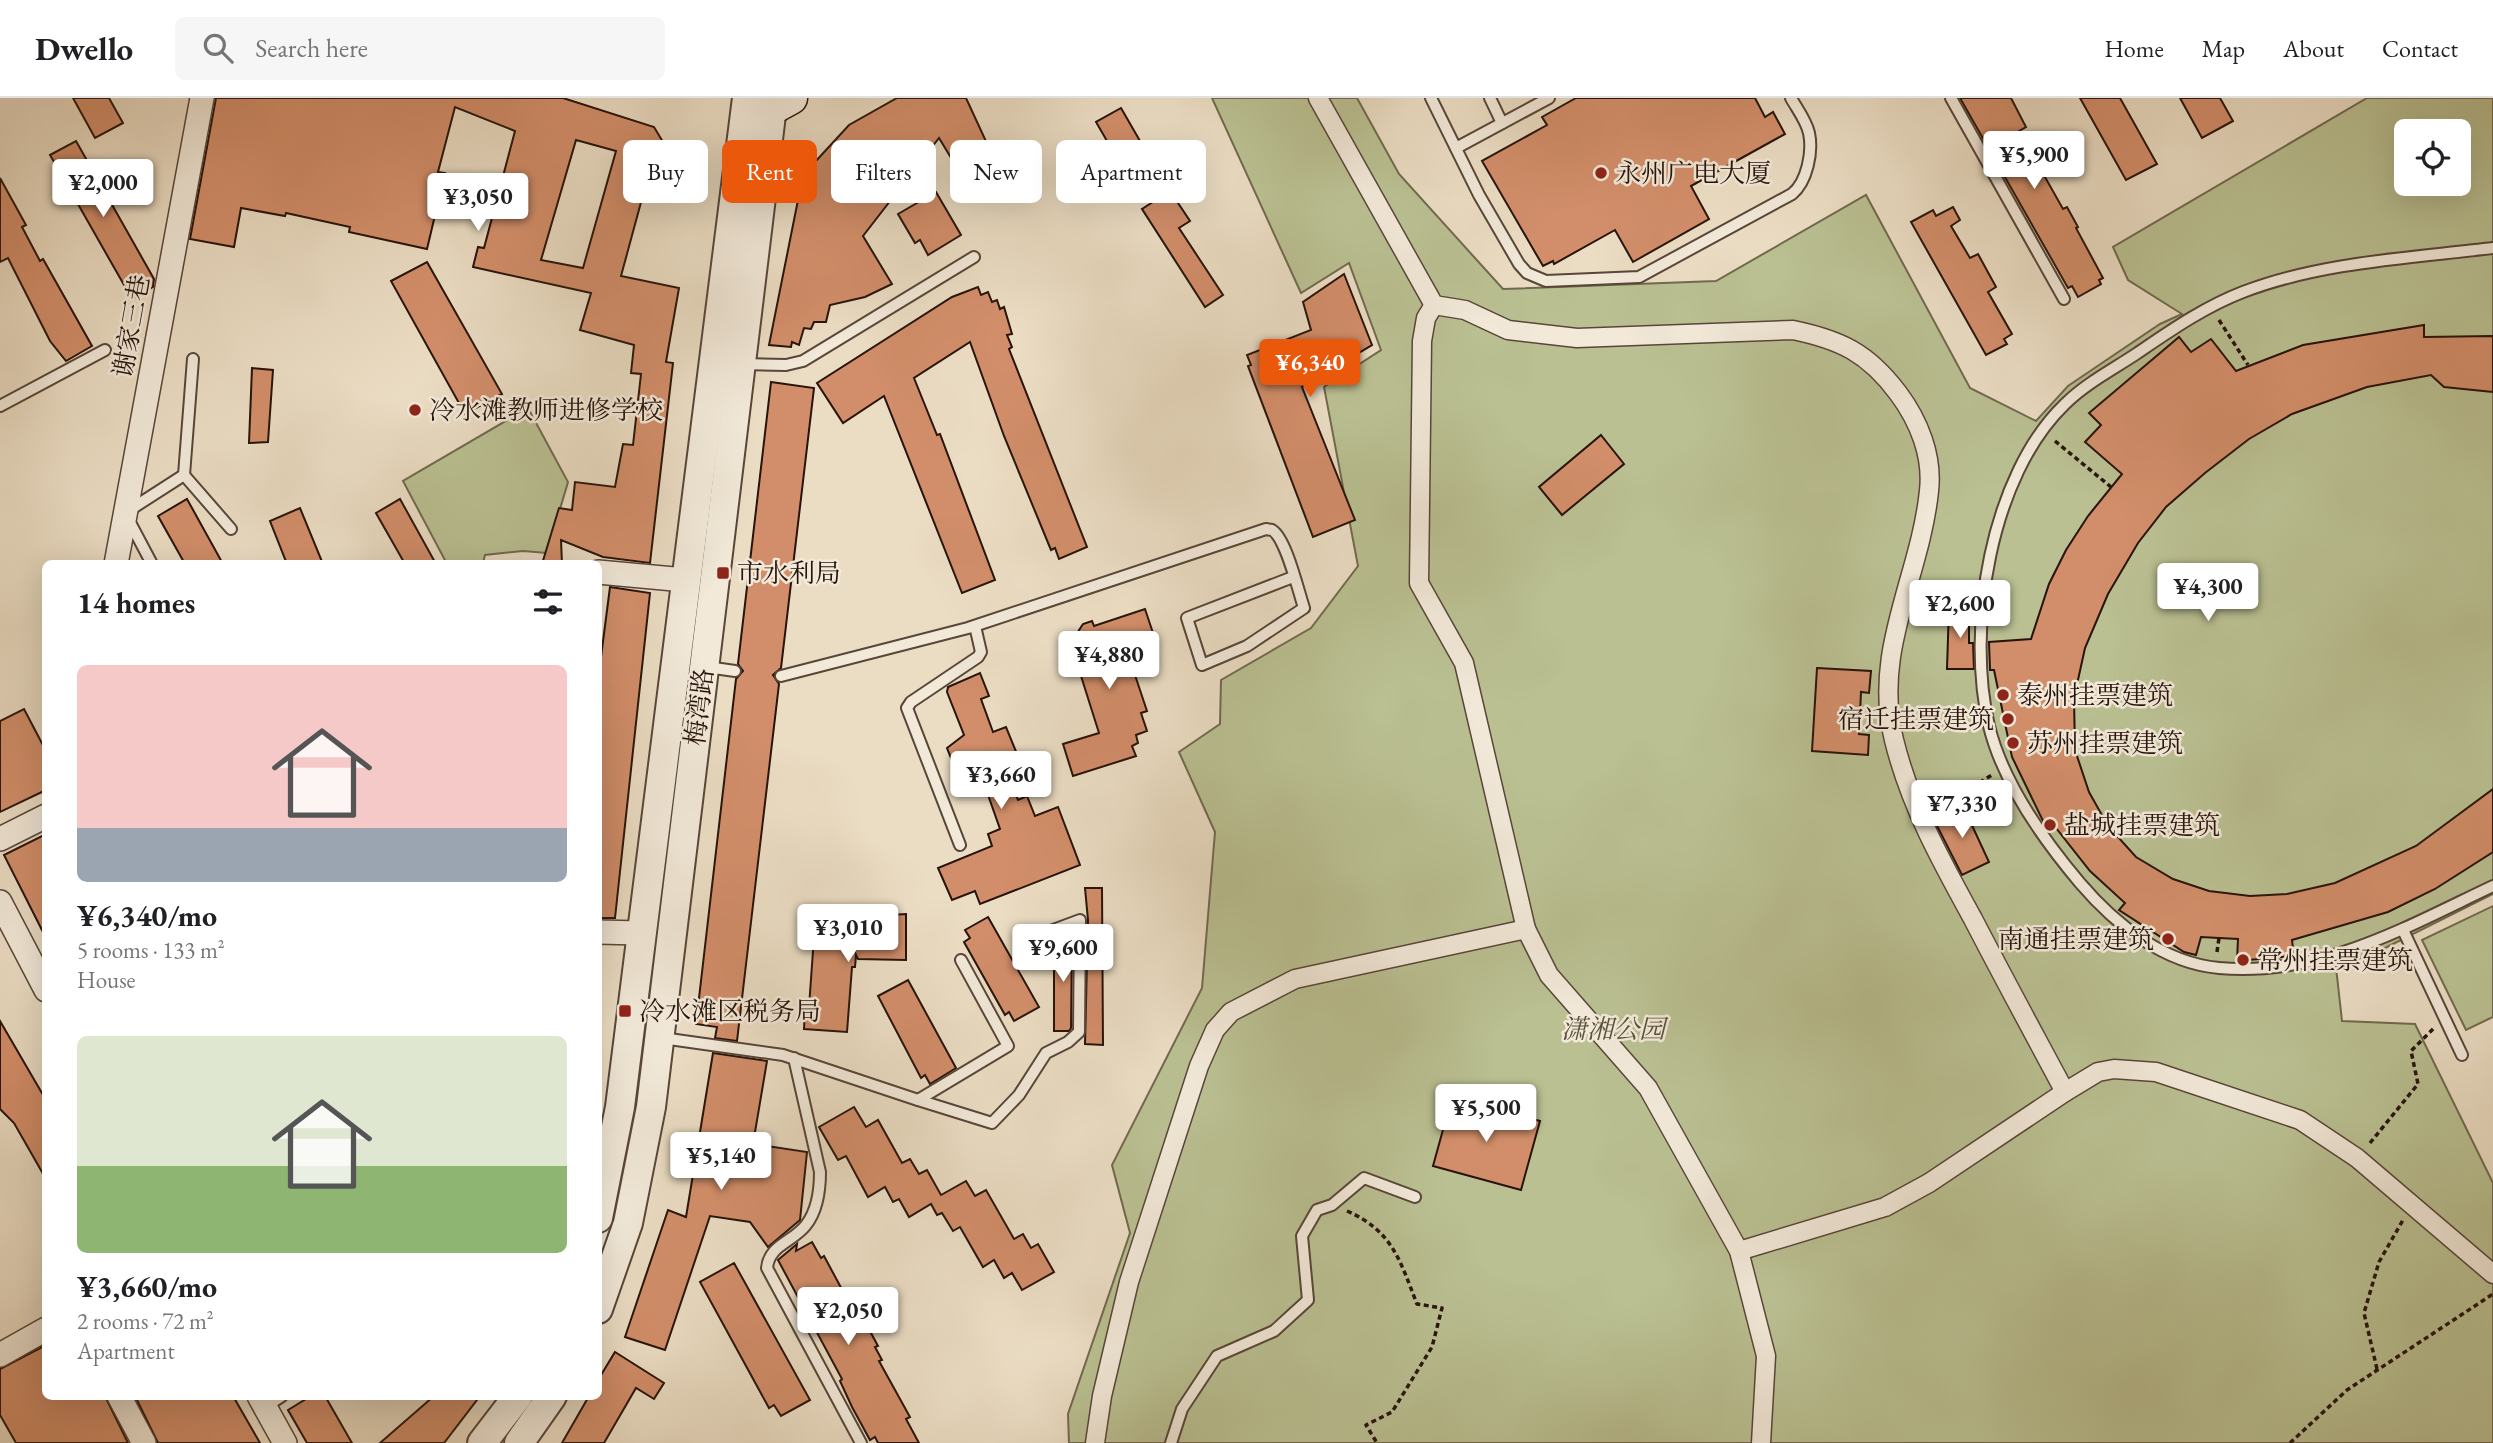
<!DOCTYPE html>
<meta charset="utf-8">
<style>
:root{--surface:#fff;--page:#f6f6f6;--text:#202124;--muted:#757577;--line:#e0e0e0;--accent:#ea580c}
body{margin:0;font-family:"EB Garamond","Noto Serif SC",serif;background:var(--page);color:var(--text);height:100vh;display:flex;flex-direction:column;font-size:26px;white-space:nowrap}
*{box-sizing:border-box;margin:0}
p{font-size:23px;color:var(--muted)}
.icon{flex:none;width:38px;height:38px;fill:none;stroke:currentColor;stroke-width:2;stroke-linecap:round;stroke-linejoin:round}
.map{position:relative;flex:1;overflow:hidden}
.details{position:absolute;left:42px;top:462px;width:560px;height:840px;display:flex;flex-direction:column;background:var(--surface);border-radius:10px;box-shadow:0 7px 28px #0002}
.details>*{flex:none}
.hud{position:absolute;left:623px;top:42px;width:665px;height:63px;display:flex;gap:14px}
.controls{position:absolute;left:2394px;top:21px;display:grid;gap:14px}
.controls a{display:grid;place-items:center;width:77px;height:77px;border-radius:10px;background:var(--surface);box-shadow:0 7px 28px #0002;font-size:35px}
.price{position:absolute;translate:-50% -60px;padding:0 16px;border-radius:7px;background:#fff;color:#222;font-size:23px;line-height:46px;filter:drop-shadow(0 2px 4px #0008)}
.price::after{content:'';position:absolute;left:50%;top:42px;width:21px;height:16px;margin-left:-10px;background:inherit;clip-path:polygon(0 0,100% 0,50% 100%)}
.price.current{background:var(--accent);color:#fff}
ul{padding:0;list-style:none}
li{display:grid;align-content:center;gap:14px;height:371px;padding:0 35px}
li span{display:grid;place-items:center;height:217px;border-radius:10px;color:#555}
li>.icon{margin-inline-start:auto}
span .icon{width:126px;height:126px;fill:#fffc;stroke-width:1}
li b{font-size:30px}
h2{display:flex;justify-content:space-between;align-items:center;height:84px;padding:0 35px;font-size:30px}
.tag{padding:0 24px;border-radius:10px;background:var(--surface);box-shadow:0 7px 28px #0002;font-size:24px;line-height:63px}
.tag.current{background:var(--accent);color:#fff}
header{display:flex;align-items:center;gap:42px;box-sizing:border-box;height:98px;padding:0 35px;background:var(--surface);border-bottom:2px solid var(--line)}
header strong{font-size:33px}
nav{display:flex;gap:38px;margin-inline-start:auto;font-size:24px}
.search{width:490px;height:63px;background:var(--page);display:flex;align-items:center;gap:18px;box-sizing:border-box;padding:0 24px;border-radius:10px;color:var(--muted);font-size:26px}
.map>svg:first-child{display:block}
.green{fill:#bac092;stroke:#706a4e;stroke-width:2;fill-rule:evenodd}
.building{fill:#d28e6a;stroke:#27130b;stroke-width:2;fill-rule:evenodd}
.lines{fill:none;stroke-linecap:round;stroke-linejoin:round}
.service-casing{stroke:#584639;stroke-width:14}
.pedestrian-casing{stroke:#584639;stroke-width:21}
.minor-casing{stroke:#584639;stroke-width:26}
.tertiary-casing{stroke:#584639;stroke-width:32}
.secondary-casing{stroke:#27130b;stroke-width:35}
.path{stroke:#27130b;stroke-width:3.5;stroke-dasharray:5 3.5;stroke-linecap:butt}
.service{stroke:#f2e9d9;stroke-width:10}
.pedestrian{stroke:#f2e9d9;stroke-width:18}
.minor{stroke:#f2e9d9;stroke-width:23}
.tertiary{stroke:#f2e9d9;stroke-width:28}
.secondary{stroke:#f2e9d9;stroke-width:32}
.poi-dot{fill:#8f2418;stroke:#f2e9d9;stroke-width:2.5}
.labels{text-anchor:middle;dominant-baseline:central;stroke-width:5;stroke-linejoin:round;paint-order:stroke}
.poi-label{font-size:26px;fill:#27130b;stroke:#f2e9d9;text-anchor:start}
.street-label{font-size:26px;fill:#27130b;stroke:#f2e9d9}
.park-label{font-size:26px;font-style:italic;fill:#5a503a;stroke:#f2e9d9}
</style>
<header>
<strong>Dwello</strong>
<div class="search"><svg class="icon" aria-label="search" viewBox="0 0 24 24"><circle cx="10" cy="10" r="6"/><path d="M15 15l6 6"/></svg>Search here</div>
<nav><a>Home</a><a>Map</a><a>About</a><a>Contact</a></nav>
</header>
<div class="map">
<svg width="2493" height="1345" viewBox="0 0 2493 1345">
<rect width="100%" height="100%" fill="#ebddc4"/>
<filter id="stains"><feTurbulence type="fractalNoise" baseFrequency=".00286" numOctaves="4"/><feColorMatrix values="0 0 0 0 .2 0 0 0 0 .09 0 0 0 0 .02 0 0 0 .5 -.17"/></filter>
<radialGradient id="worn" r=".72"><stop offset=".6" stop-color="#630" stop-opacity="0"/><stop offset="1" stop-color="#630" stop-opacity=".3"/></radialGradient>
<g class="green">
<path d="M 1212,0 L 1357,0 L 1399,76 L 1503,191 L 1716,183 L 1866,97 L 1970,290 L 2036,323 L 2068,288 L 2160,226 L 2182,216 L 2128,182 L 2113,149 L 2367,0 L 2493,0 L 2493,796 L 2377,854 L 2336,869 L 2342,923 L 2415,926 L 2493,1085 L 2493,1345 L 1069,1345 L 1068,1316 L 1130,1135 L 1112,1067 L 1202,890 L 1215,734 L 1179,654 L 1220,626 L 1221,582 L 1311,530 L 1358,468 L 1324,289 L 1381,252 L 1349,165 L 1301,195 ZM 2406,33 L 2459,33 L 2459,86 L 2406,86 Z"/>
<polygon points="528,310 568,384 547,455 523,453 485,457 483,465 447,466 403,383"/>
<polygon points="2493,808 2493,919 2466,932 2422,842"/>
</g>
<g class="building">
<polygon points="73,0 109,0 123,25 95,40"/>
<path d="M 216,0 L 563,0 L 654,29 L 666,49 L 656,49 L 621,178 L 679,190 L 666,264 L 673,265 L 650,465 L 603,459 L 561,442 L 562,466 L 542,466 L 559,410 L 572,412 L 575,384 L 615,389 L 623,346 L 633,347 L 641,276 L 631,275 L 634,247 L 580,232 L 591,195 L 473,169 L 478,149 L 484,150 L 515,33 L 455,9 L 438,74 L 445,75 L 427,151 L 349,134 L 350,129 L 286,115 L 285,118 L 241,110 L 234,149 L 190,141 ZM 576,42 L 616,53 L 583,170 L 541,162 Z"/>
<polygon points="897,0 966,0 990,52 956,68 939,40 863,138 892,186 865,199 830,207 826,224 814,224 811,231 804,230 799,247 792,244 791,249 769,247 803,77 849,27"/>
<polygon points="1576,0 1755,0 1765,19 1773,14 1785,36 1691,88 1709,121 1633,164 1615,132 1554,166 1553,163 1543,168 1482,63 1547,27 1542,19"/>
<polygon points="1960,0 2011,0 2026,29 2019,33 2063,111 2067,109 2078,129 2076,130 2103,180 2099,182 2101,186 2078,199 2072,188 2068,190"/>
<polygon points="2080,0 2120,0 2157,66 2126,82"/>
<polygon points="2180,0 2220,0 2233,23 2202,40"/>
<polygon points="1121,10 1151,62 1126,76 1096,24"/>
<polygon points="76,43 154,181 153,189 132,201 50,57"/>
<polygon points="0,80 26,127 22,129 40,163 43,161 92,248 66,263 50,243 8,160 0,164"/>
<polygon points="1170,93 1190,123 1179,130 1223,197 1205,209 1142,111"/>
<polygon points="936,94 961,137 928,157 920,142 915,145 898,116"/>
<polygon points="1953,109 1960,122 1951,128 1970,160 1978,156 1996,189 1988,194 2012,236 2004,241 2007,246 1986,257 1911,124 1933,112 1936,118"/>
<polygon points="427,164 502,296 465,316 391,183"/>
<polygon points="1344,176 1372,247 1302,289 1355,422 1313,439 1248,268 1251,267 1247,257 1311,232 1303,204"/>
<polygon points="978,189 981,197 988,194 992,204 997,202 1000,211 1004,209 1012,236 1007,237 1012,249 1009,251 1087,449 1059,461 1055,450 1051,452 1004,338 970,244 914,280 937,337 940,336 995,482 962,495 884,298 843,325 817,285 952,199"/>
<polygon points="2424,227 2424,239 2493,238 2493,294 2444,289 2431,277 2367,289 2292,316 2249,341 2205,375 2166,409 2138,445 2108,496 2085,550 2074,600 2075,652 2089,694 2108,728 2136,759 2173,781 2209,793 2250,798 2287,796 2335,785 2416,748 2493,691 2493,754 2435,791 2388,814 2292,842 2294,858 2237,863 2238,841 2219,840 2201,839 2196,857 2184,854 2119,812 2125,805 2090,773 2056,730 2050,734 2044,725 2012,659 1994,572 1990,572 1989,544 2031,541 2049,486 2066,452 2088,418 2122,376 2085,344 2101,327 2089,315 2179,239 2191,254 2211,241 2236,273 2303,247"/>
<polygon points="252,270 273,272 268,344 249,345"/>
<polygon points="771,284 814,290 781,570 773,577 779,586 737,943 715,940 717,929 696,926 736,581 743,573 738,566"/>
<polygon points="1601,337 1624,366 1562,417 1539,389"/>
<polygon points="187,401 223,466 185,466 158,418"/>
<polygon points="400,401 436,466 405,466 376,415"/>
<polygon points="300,410 323,466 287,466 270,423"/>
<polygon points="610,489 650,495 615,820 598,820 598,582"/>
<polygon points="1949,509 1969,509 1969,545 1973,545 1974,571 1947,571"/>
<polygon points="1145,511 1155,541 1126,550 1147,613 1141,615 1147,633 1136,637 1138,645 1132,648 1136,658 1073,678 1063,646 1099,635 1075,559 1071,560 1068,549 1083,526 1092,523 1094,528"/>
<polygon points="1817,570 1871,573 1869,595 1861,594 1859,636 1869,637 1868,657 1812,653"/>
<polygon points="980,575 989,598 981,601 993,634 1006,629 1017,656 1002,662 1018,702 1027,698 1035,718 1058,709 1080,767 980,806 975,793 952,802 938,770 992,748 988,736 1000,731 981,677 958,678 947,650 964,637 947,594 948,589"/>
<polygon points="24,611 46,653 46,692 0,714 0,623"/>
<polygon points="1963,708 1989,764 1962,777 1934,722"/>
<polygon points="46,736 46,840 4,757"/>
<polygon points="1085,790 1102,790 1103,947 1085,946 1088,822"/>
<polygon points="906,816 906,862 858,861 856,857 855,869 852,869 847,934 804,931 805,909 809,909 815,825 874,822 873,818"/>
<polygon points="988,819 1039,909 1014,923 1009,914 1005,917 964,844 970,840 965,832"/>
<polygon points="1054,841 1072,841 1071,930 1069,933 1054,933"/>
<polygon points="908,882 956,970 930,986 925,977 921,980 878,898"/>
<polygon points="0,923 46,1002 46,1081 14,1025 0,1011"/>
<polygon points="713,955 767,963 753,1046 807,1054 800,1122 768,1149 750,1124 710,1118 665,1252 625,1239 668,1112 686,1119"/>
<polygon points="1452,999 1540,1023 1521,1092 1433,1068"/>
<polygon points="854,1009 866,1029 878,1022 902,1065 910,1061 919,1076 927,1072 941,1097 966,1083 975,1098 986,1092 1014,1141 1023,1136 1031,1150 1038,1146 1054,1174 1022,1192 1012,1175 1004,1180 994,1162 983,1169 960,1129 953,1133 942,1115 937,1117 931,1106 909,1119 899,1101 893,1104 885,1089 868,1099 846,1058 838,1062 819,1029"/>
<polygon points="812,1144 821,1160 824,1158 853,1212 857,1209 878,1248 875,1249 882,1262 879,1263 910,1319 906,1321 919,1345 878,1345 875,1339 870,1342 852,1309 840,1283 842,1281 778,1162 797,1146 796,1153"/>
<polygon points="734,1165 810,1302 781,1318 774,1307 769,1310 700,1184"/>
<polygon points="46,1247 46,1298 105,1298 128,1345 16,1345 0,1317 0,1271"/>
<polygon points="615,1254 664,1285 654,1301 636,1290 604,1345 562,1345 589,1298 598,1298 598,1282"/>
<polygon points="135,1298 233,1298 260,1345 158,1345"/>
<polygon points="311,1298 325,1298 352,1345 307,1345 288,1312"/>
<polygon points="434,1298 480,1298 444,1345 380,1345"/>
</g>
<g class="lines">
<g class="service-casing">
<g id="service">
<path d="M 1431,0 L 1479,97 L 1519,166 L 1527,175 L 1546,183 L 1639,179 L 1792,96 C 1807,84 1813,54 1809,35 C 1806,22 1797,11 1791,0"/>
<polyline points="1490,0 1502,25"/>
<polyline points="1951,0 2064,201"/>
<polyline points="1456,50 1549,0"/>
<path d="M 2493,150 C 2410,160 2321,164 2243,194 C 2204,209 2170,233 2136,256 C 2112,272 2085,286 2065,306 C 1990,378 1966,531 1989,628 C 2003,685 2042,740 2080,785 C 2115,826 2163,865 2219,870 C 2320,879 2404,830 2493,788"/>
<polyline points="743,266 786,267 803,263 974,159"/>
<polyline points="0,308 105,252"/>
<polyline points="184,377 231,431"/>
<polyline points="152,466 125,415 184,377 193,261"/>
<polyline points="707,569 735,573"/>
<path d="M 781,578 L 968,530 L 1266,431 L 1272,432 C 1286,440 1298,492 1304,510 L 1247,548 L 1202,567 L 1187,520 L 1293,479"/>
<polyline points="960,747 907,610 911,604 978,559 981,554 975,528"/>
<polyline points="2403,832 2462,957"/>
<polyline points="662,940 783,957 918,1002 1008,948 961,862"/>
<path d="M 794,960 L 820,1074 C 820,1091 817,1113 806,1127 C 793,1144 769,1147 767,1170 L 861,1345"/>
<polyline points="918,1002 992,1025 1019,997 1046,955 1068,944 1079,934 1080,822 1021,844"/>
<polyline points="265,1309 282,1298"/>
<polyline points="1171,1345 1182,1311 1217,1258 1274,1233 1308,1202 1302,1138 1317,1112 1332,1107 1364,1080 1415,1099"/>
</g>
</g>
<g class="pedestrian-casing">
<g id="pedestrian">
<path d="M 1318,0 L 1434,207 L 1465,212 L 1508,232 L 1577,240 L 1793,232 C 1841,242 1868,255 1898,295 C 1919,323 1933,358 1929,393 C 1920,480 1872,552 1894,642 C 1910,707 1941,763 1973,821 C 2003,879 2034,936 2065,994"/>
<polyline points="1434,207 1426,220 1422,243 1419,485 1464,565 1526,831"/>
<polyline points="1739,1153 1885,1109 1929,1085 2065,994 2098,974 2114,971 2156,974 2300,1022 2357,1060 2493,1176"/>
<polyline points="1095,1345 1102,1298 1129,1184 1199,968 1215,932 1231,914 1295,881 1526,831 1549,877 1648,990 1739,1153 1766,1258 1761,1345"/>
</g>
</g>
<g class="minor-casing">
<g id="minor">
<polyline points="116,466 202,0"/>
<polyline points="598,474 685,482"/>
<polyline points="0,741 46,718"/>
<polyline points="0,804 46,892"/>
<polyline points="598,834 641,835"/>
<polyline points="0,1257 46,1231"/>
<polyline points="119,1298 144,1345"/>
<polyline points="259,1298 285,1345"/>
</g>
</g>
<g class="tertiary-casing">
<g id="tertiary">
<polyline points="598,1120 620,1009 747,0"/>
<polyline points="598,1211 628,1125 651,1009 773,0"/>
<polyline points="482,1345 518,1298"/>
<polyline points="519,1345 552,1298"/>
</g>
</g>
<g class="secondary-casing">
<polyline id="secondary" points="751,0 771,11 791,0"/>
</g>
<g class="path">
<polyline points="2219,222 2248,267"/>
<polyline points="2055,343 2111,389"/>
<polyline points="1936,711 1992,677"/>
<polyline points="2217,854 2219,840"/>
<polyline points="2370,1045 2418,986 2411,953 2434,930"/>
<path d="M 1347,1113 C 1393,1133 1400,1163 1417,1206 L 1442,1210 L 1432,1249 L 1392,1314 L 1366,1327 L 1377,1345"/>
<polyline points="2377,1271 2364,1215 2379,1164 2403,1122"/>
<polyline points="2290,1345 2347,1292 2493,1196"/>
</g>
<use href="#service" class="service"/>
<use href="#pedestrian" class="pedestrian"/>
<use href="#minor" class="minor"/>
<use href="#tertiary" class="tertiary"/>
<use href="#secondary" class="secondary"/>
</g>
<g class="poi-dot">
<circle cx="1601" cy="75" r="7"/>
<circle cx="415" cy="312" r="7"/>
<rect x="716" y="468" width="14" height="14" rx="3.5"/>
<circle cx="2003" cy="597" r="7"/>
<circle cx="2008" cy="621" r="7"/>
<circle cx="2013" cy="645" r="7"/>
<circle cx="2050" cy="727" r="7"/>
<circle cx="2168" cy="841" r="7"/>
<circle cx="2243" cy="862" r="7"/>
<rect x="618" y="906" width="14" height="14" rx="3.5"/>
</g>
<g class="labels">
<g class="poi-label">
<text x="1615" y="75">永州广电大厦</text>
<text x="429" y="312">冷水滩教师进修学校</text>
<text x="737" y="475">市水利局</text>
<text x="2017" y="597">泰州挂票建筑</text>
<text x="1994" y="621" text-anchor="end">宿迁挂票建筑</text>
<text x="2027" y="645">苏州挂票建筑</text>
<text x="2064" y="727">盐城挂票建筑</text>
<text x="2154" y="841" text-anchor="end">南通挂票建筑</text>
<text x="2257" y="862">常州挂票建筑</text>
<text x="639" y="913">冷水滩区税务局</text>
</g>
<g class="street-label">
<text transform="translate(131 228) rotate(-80)">谢家三巷</text>
<text transform="translate(699 609) rotate(-83)">梅湾路</text>
</g>
<g class="park-label">
<text x="1613" y="931">潇湘公园</text>
</g>
</g>
<rect width="100%" height="100%" filter="url(#stains)"/>
<rect width="100%" height="100%" fill="url(#worn)"/>
</svg>
<div class="controls">
<a><svg class="icon" aria-label="locate" viewBox="0 0 24 24"><circle cx="12" cy="12" r="6"/><path d="M12 2v4M12 18v4M2 12h4M18 12h4"/></svg></a>
</div>
<b class="price" style="left:2034px;top:93px">¥5,900</b>
<b class="price" style="left:103px;top:121px">¥2,000</b>
<b class="price" style="left:478px;top:135px">¥3,050</b>
<b class="price current" style="left:1310px;top:301px">¥6,340</b>
<b class="price" style="left:2208px;top:525px">¥4,300</b>
<b class="price" style="left:1960px;top:542px">¥2,600</b>
<b class="price" style="left:1109px;top:593px">¥4,880</b>
<b class="price" style="left:1001px;top:713px">¥3,660</b>
<b class="price" style="left:1962px;top:742px">¥7,330</b>
<b class="price" style="left:848px;top:866px">¥3,010</b>
<b class="price" style="left:1063px;top:886px">¥9,600</b>
<b class="price" style="left:1486px;top:1046px">¥5,500</b>
<b class="price" style="left:721px;top:1094px">¥5,140</b>
<b class="price" style="left:848px;top:1249px">¥2,050</b>
<div class="hud">
<a class="tag">Buy</a>
<a class="tag current">Rent</a>
<a class="tag">Filters</a>
<a class="tag">New</a>
<a class="tag">Apartment</a>
</div>
<section class="details">
<h2>14 homes<svg class="icon" aria-label="filters" viewBox="0 0 24 24"><path d="M4 7h16M4 17h16"/><circle cx="9" cy="7" r="2"/><circle cx="15" cy="17" r="2"/></svg></h2>
<ul>
<li><span style="background:linear-gradient(#f6c9c9 75%,#9aa5b1 0)"><svg class="icon" aria-label="home" viewBox="0 0 24 24"><path d="M3 11l9-7 9 7M6 9v11h12V9"/></svg></span><div><b>¥6,340/mo</b><p>5 rooms · 133 m²</p><p>House</p></div></li>
<li><span style="background:linear-gradient(#dfe7d0 60%,#8fb573 0)"><svg class="icon" aria-label="home" viewBox="0 0 24 24"><path d="M3 11l9-7 9 7M6 9v11h12V9"/></svg></span><div><b>¥3,660/mo</b><p>2 rooms · 72 m²</p><p>Apartment</p></div></li>
</ul>
</section>
</div>
